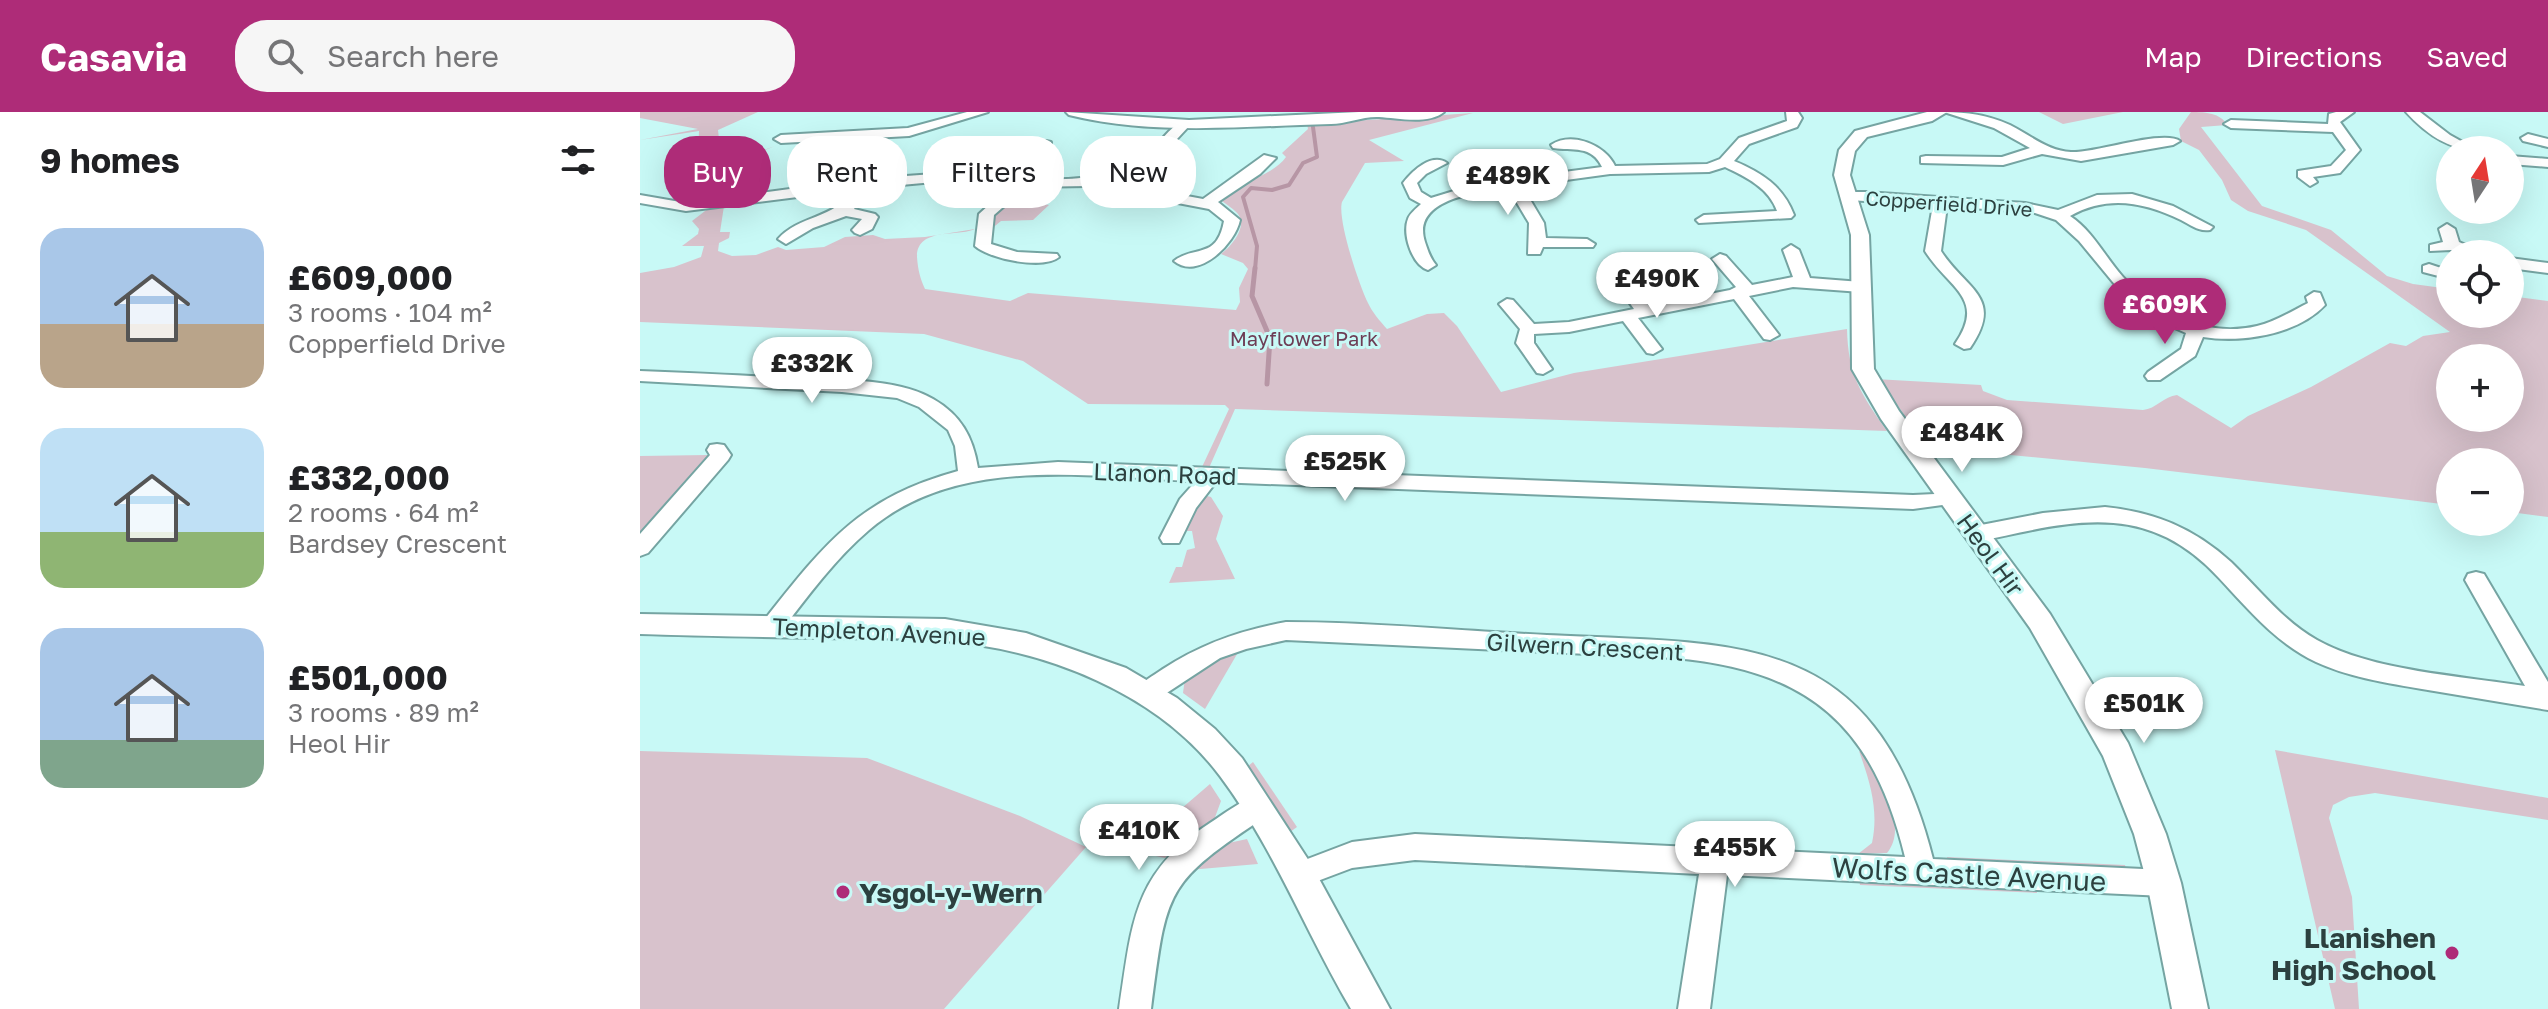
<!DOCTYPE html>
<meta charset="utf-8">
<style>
:root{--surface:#fff;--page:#f6f6f6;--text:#202124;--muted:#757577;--accent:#ae2c78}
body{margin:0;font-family:"Golos Text",sans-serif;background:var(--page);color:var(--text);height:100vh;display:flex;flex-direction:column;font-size:30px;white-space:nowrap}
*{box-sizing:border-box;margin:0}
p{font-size:26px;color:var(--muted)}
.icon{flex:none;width:44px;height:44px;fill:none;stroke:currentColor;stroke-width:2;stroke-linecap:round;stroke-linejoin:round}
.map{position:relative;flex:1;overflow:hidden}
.side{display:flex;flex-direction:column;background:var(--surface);width:640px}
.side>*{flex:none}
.guide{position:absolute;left:24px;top:24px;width:760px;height:72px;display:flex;gap:16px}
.needle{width:52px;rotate:12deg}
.tools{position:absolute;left:1796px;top:24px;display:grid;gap:16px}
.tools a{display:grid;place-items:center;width:88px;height:88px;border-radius:50%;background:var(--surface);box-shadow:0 8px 32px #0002;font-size:40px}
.price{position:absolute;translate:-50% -68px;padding:0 18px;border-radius:28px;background:#fff;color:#222;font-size:26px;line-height:52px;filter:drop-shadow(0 2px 4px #0008)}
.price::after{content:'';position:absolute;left:50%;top:48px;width:24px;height:18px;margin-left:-12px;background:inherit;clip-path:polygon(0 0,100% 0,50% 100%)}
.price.active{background:var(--accent);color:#fff}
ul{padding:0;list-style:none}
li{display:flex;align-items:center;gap:24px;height:200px;padding:0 40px}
li span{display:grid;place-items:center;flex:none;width:224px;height:160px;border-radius:24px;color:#555}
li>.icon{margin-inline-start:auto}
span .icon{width:96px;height:96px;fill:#fffc;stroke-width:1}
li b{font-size:34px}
h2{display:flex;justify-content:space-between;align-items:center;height:96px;padding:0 40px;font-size:34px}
.pill{padding:0 28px;border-radius:32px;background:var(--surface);box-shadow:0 8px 32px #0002;font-size:28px;line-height:72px}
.pill.active{background:var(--accent);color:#fff}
header{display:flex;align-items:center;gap:48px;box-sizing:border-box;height:112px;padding:0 40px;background:var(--accent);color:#fff}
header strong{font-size:38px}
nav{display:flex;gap:44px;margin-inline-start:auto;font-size:28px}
.search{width:560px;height:72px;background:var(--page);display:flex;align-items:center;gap:20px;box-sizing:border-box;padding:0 28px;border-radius:32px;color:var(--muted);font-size:30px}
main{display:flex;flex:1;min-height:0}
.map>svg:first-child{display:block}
.green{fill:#d8c2cc;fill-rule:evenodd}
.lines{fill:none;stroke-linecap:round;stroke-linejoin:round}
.stream-far1{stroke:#b796a5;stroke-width:4}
.stream{stroke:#b796a5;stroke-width:5}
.minor-casing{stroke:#75a4a2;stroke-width:4}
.tertiary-casing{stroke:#75a4a2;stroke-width:4}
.minor{fill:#fff;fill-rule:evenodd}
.tertiary{fill:#fff;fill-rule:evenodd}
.poi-dot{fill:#ae2c78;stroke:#c8f9f6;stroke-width:3}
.labels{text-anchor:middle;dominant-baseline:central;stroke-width:6;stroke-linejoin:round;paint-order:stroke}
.far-street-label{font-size:20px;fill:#2c403f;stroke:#c8f9f6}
.far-park-label{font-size:20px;fill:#6d3d55;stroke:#c8f9f6}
.street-label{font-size:24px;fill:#2c403f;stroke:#c8f9f6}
.near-street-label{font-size:28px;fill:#2c403f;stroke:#c8f9f6}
.near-poi-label{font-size:28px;font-weight:bold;fill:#2c403f;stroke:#c8f9f6;text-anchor:start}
</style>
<header>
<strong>Casavia</strong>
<div class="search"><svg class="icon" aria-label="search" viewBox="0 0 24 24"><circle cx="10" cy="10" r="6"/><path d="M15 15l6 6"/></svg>Search here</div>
<nav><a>Map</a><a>Directions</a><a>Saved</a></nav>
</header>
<main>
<section class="side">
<h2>9 homes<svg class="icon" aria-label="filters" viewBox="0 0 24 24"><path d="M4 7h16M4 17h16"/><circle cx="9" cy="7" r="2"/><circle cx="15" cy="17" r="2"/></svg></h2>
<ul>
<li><span style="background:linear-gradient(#a9c7e8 60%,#b9a48a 0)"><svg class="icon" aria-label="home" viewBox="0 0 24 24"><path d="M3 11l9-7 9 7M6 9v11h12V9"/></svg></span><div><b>£609,000</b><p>3 rooms · 104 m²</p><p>Copperfield Drive</p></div></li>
<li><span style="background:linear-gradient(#bfe0f5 65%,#8fb573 0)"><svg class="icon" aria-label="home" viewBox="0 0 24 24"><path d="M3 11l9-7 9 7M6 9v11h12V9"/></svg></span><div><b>£332,000</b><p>2 rooms · 64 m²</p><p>Bardsey Crescent</p></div></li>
<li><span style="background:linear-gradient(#a9c7e8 70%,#7fa58c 0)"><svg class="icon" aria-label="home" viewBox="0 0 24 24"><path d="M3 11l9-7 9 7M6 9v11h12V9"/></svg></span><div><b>£501,000</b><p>3 rooms · 89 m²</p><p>Heol Hir</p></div></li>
</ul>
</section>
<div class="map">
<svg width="1908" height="897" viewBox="0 0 1908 897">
<rect width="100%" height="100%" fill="#c8f9f6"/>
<g class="green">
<polygon points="0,0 118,0 78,18 81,45 78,50 83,53 135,34 86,54 90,56 75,59 78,74 91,82 82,88 55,91 60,75 58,70 61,69 57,63 58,57 47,54 58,47 59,19 0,28 58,17 0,6"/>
<polygon points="1399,0 1483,0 1423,12"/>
<path d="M 1551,0 C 1565,0 1581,1 1587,13 L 1561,15 L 1622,94 L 1691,118 L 1747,164 L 1773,172 L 1810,177 L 1810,202 L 1870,202 L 1870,184 L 1908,189 L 1908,405 L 1870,400 L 1870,350 L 1810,350 L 1810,393 L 1505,356 L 1287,335 L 1255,290 L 1249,291 L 1235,267 L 1341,273 L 1343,279 L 1367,288 L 1503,298 C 1516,297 1524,284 1537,283 L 1591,316 L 1608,304 L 1671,275 L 1750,231 L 1766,234 L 1783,224 L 1810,220 L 1666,118 L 1608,99 L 1591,88 L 1582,68 L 1559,38 L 1541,29 L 1539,17 ZM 1810,246 L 1870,246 L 1870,306 L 1810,306 Z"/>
<path d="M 833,1 L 729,28 L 764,49 L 725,51 L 702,90 C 697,107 719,173 728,191 C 732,200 740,209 747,217 L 787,202 L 804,201 L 817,214 L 861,280 L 934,261 L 1207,217 C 1208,263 1221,282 1247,319 L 595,297 L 569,356 L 562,355 L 589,297 L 585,293 L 448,292 L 383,249 L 284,222 L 0,210 L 0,161 L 34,155 L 61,145 L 64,134 L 42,134 L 58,122 L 59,117 L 52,109 L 69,96 L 84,94 L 80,120 L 90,120 L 89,126 L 79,131 L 78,139 L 92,144 L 116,143 L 138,135 L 146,138 L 184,135 L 205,125 L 233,123 L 245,127 L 285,125 L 335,117 C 318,125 277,115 277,145 C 278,158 280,166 285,177 L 370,189 L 388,181 L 596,198 L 600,190 L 599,176 L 608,157 L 603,151 L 581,142 C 591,135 608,115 598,102 C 594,97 587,93 582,89 C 599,69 633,64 646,45 L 642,41 L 668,17 L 667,12 Z"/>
<polygon points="419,77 403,92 409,93 393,108 361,109 350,118 354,102 379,78"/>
<polygon points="67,343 71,346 0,430 0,344"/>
<polygon points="567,384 571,385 583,404 576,427 595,467 529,471 536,455 542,455 547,438 555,436 552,419 544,419 558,391"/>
<polygon points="600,537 565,597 543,581 545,566 581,544"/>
<polygon points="1635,638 1908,686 1908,708 1735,681 1709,685 1693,693 1689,706 1712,785 1719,897 1695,897"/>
<polygon points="0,639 227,646 380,704 446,735 304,897 0,897"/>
<path d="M 1219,639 L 1228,645 C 1240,671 1269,714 1247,741 L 1218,742 L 1232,731 C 1239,698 1230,670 1219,639 Z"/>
<polygon points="613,650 657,715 650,720 607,655"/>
<polygon points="570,672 581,689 574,708 542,731 528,722 523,727 534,737 525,746 492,739"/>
<polygon points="607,727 618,752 549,758 584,732"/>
<polygon points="1307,745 1485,753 1486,757 1308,751"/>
<polygon points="1219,768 1396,776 1397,781 1220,773"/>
</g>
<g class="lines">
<polyline class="stream-far1" points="615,158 617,134 603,85 611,76 632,78 649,73 663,51 677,45 673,15"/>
<polyline class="stream" points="615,156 612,184 630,226 627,272"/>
<g class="minor-casing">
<g id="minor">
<polygon points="327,0 348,0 269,24 141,31 134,27 141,23 268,16"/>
<path d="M 1146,0 L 1158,0 L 1162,6 L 1157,15 L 1109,32 L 1094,49 C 1121,60 1143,74 1154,103 L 1151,106 L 1059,111 L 1056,108 L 1064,103 L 1137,99 C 1129,76 1106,65 1085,55 L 1069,60 L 970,62 L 882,74 L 904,111 L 906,126 L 947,127 L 955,132 L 953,135 L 903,135 L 900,142 L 888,142 L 889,111 L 868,76 C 837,80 771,87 785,130 C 788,139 790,146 796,153 L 788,158 C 772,153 762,122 768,107 C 770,101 776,97 781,92 L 770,86 L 763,71 C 772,59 792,40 807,51 L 786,62 L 777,71 L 781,80 L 791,86 L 840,71 L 962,55 C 952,33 933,39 913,36 L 911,33 C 932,19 965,33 975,54 L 1067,52 L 1080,47 L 1099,26 L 1147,9 Z"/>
<path d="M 1304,0 C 1327,0 1348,3 1370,13 C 1390,23 1408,39 1431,40 C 1456,41 1524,17 1540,29 L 1533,33 L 1441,49 L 1402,42 L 1363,53 L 1281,51 L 1281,45 L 1286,44 L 1362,45 L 1390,36 L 1354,16 Z"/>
<polygon points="1696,0 1714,0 1700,10 1720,38 1700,61 1673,65 1677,70 1670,74 1658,65 1658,59 1691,54 1706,38 1693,20 1591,16 1584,12 1591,8 1688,12 1689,2"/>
<path d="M 1766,0 L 1780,0 L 1810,23 L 1837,38 C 1808,38 1785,21 1766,0 Z"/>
<path d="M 543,9 L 550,13 L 524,41 L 496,60 L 531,81 L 563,87 L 624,43 L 636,46 L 620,62 L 578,90 L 600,108 C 595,132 558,169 534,149 C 554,133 577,148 584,109 L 569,97 L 522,88 L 484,65 L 448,74 L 386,75 L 354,103 L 351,132 L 377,140 L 417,142 L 419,145 C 403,158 350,147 335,134 L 339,102 L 370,74 L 294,70 L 228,76 L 214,97 L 235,102 L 238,105 L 232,117 L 220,123 L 215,121 L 212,118 L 222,107 L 206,104 L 173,116 L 146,132 L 138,127 C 159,103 195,107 213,78 L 46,99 L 0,91 L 0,83 L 46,91 L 224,67 L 294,62 L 353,64 L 406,29 L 411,30 L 411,36 L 370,65 C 416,69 466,71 506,43 C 519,33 529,15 543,9 Z"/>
<polygon points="1888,22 1908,27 1908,35 1883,29 1881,26"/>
<polygon points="1870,44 1908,47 1908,55 1870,52"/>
<path d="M 1226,80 L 1385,91 L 1418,98 L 1457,83 L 1492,82 L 1533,94 L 1573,115 L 1570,118 C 1559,120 1551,113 1541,108 C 1503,90 1468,83 1430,104 C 1453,119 1465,145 1483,165 C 1517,202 1567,226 1617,214 C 1635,210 1652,199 1668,191 L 1666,185 L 1674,180 L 1680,181 L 1685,193 C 1657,223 1601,231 1563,225 L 1555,244 L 1520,268 L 1508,268 L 1505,264 L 1508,260 L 1541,237 L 1546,221 L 1519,209 L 1486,186 L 1439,129 L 1416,108 L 1395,101 L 1307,94 L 1301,139 C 1326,178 1365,185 1330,236 L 1324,237 L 1315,232 C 1347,186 1308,176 1285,139 L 1293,93 L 1208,88 L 1201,84 L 1208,80 Z"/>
<polygon points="1807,112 1815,117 1819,130 1847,142 1823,142 1811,138 1790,139 1790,133 1803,130 1799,117"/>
<polygon points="1151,133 1159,138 1170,166 1221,170 1229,175 1221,180 1153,175 1109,184 1139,223 1130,228 1124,227 1094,187 998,206 1022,237 1013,242 1007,241 983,209 929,220 894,222 894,231 912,257 903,262 897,261 876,231 880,217 859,192 867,187 873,188 894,212 929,210 994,197 974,169 982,164 988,166 1009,194 1090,178 1096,175 1072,147 1080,142 1086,144 1112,173 1153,165 1143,138"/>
<polygon points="1870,146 1908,151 1908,161 1870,156"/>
<polygon points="1789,152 1810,159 1810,167 1783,160 1783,154"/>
<path d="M 0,259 C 49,261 98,263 148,266 C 190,268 256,265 293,287 C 321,303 333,325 338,356 L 418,350 L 1273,383 L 1317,381 L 1320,386 L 1317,391 L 1273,397 L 576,370 L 556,396 L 539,431 L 523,431 L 520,426 L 540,387 L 556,369 C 448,365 318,342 229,418 C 195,447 168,484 141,519 L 133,522 L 125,519 L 121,513 L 125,507 C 186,430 220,386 318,359 L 315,334 L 308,318 L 279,295 L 257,286 L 202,280 L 0,269 Z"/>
<polygon points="77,332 84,333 91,343 88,348 8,441 0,444 0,422 70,343 67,338 70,333"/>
<path d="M 1465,395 C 1514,400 1554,416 1591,450 C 1619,477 1642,508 1677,528 C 1732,559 1822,564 1885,574 L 1825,468 L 1828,462 L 1836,460 L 1844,462 L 1908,570 L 1908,598 C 1870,592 1832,585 1794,579 C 1754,572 1713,567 1676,550 C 1636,531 1609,498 1579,466 C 1505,386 1430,410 1336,430 L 1328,427 L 1325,422 L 1328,417 L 1336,414 L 1403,401 Z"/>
<path d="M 646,510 C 733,510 820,519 907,523 C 1103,532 1235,519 1293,747 L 1524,758 L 1534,762 L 1538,771 L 1534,780 L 1524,784 L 1087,763 L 1070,897 L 1038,897 L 1059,762 L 775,748 L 712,756 L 659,776 L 649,772 L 645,763 L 649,754 L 712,730 L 775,722 L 1265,745 C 1233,613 1169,558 1034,546 L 646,528 L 606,537 L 580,546 L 516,588 L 507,591 L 498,588 L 495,581 C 500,570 513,564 523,557 C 561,532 601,518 646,510 Z"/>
<path d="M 618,683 L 628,687 L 631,695 L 628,703 C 524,772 527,776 511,897 L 479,897 C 492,813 492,761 570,711 C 585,701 601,689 618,683 Z"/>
</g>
</g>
<g class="tertiary-casing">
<g id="tertiary">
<path d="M 426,0 L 549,8 L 719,0 L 804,0 C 789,13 756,6 739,5 C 724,4 706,12 691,12 C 603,14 515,24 429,3 Z"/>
<polygon points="1287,0 1307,0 1292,9 1227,25 1215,39 1210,63 1229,123 1234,257 1259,299 1410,502 1488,631 1526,722 1541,771 1568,897 1532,897 1507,771 1494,722 1463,644 1390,516 1241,307 1212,257 1211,123 1194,63 1199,38 1215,19"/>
<path d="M 0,502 L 305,507 L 386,521 L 486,556 L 537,586 L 575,617 L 602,646 L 671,752 L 750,897 L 711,897 C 666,821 634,736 580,664 C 518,581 405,537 304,529 C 264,525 223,527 182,526 C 122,525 61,524 0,522 Z"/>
</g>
</g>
<use href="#minor" class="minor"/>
<use href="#tertiary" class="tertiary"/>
</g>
<g class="poi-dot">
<circle cx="203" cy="780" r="8"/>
<circle cx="1812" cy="841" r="8"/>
</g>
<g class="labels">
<g class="far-street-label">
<text transform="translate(1309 91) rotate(4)">Copperfield Drive</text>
</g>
<g class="far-park-label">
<text x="664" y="226">Mayflower Park</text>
</g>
<g class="street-label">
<text transform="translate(525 361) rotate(2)">Llanon Road</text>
<text transform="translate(1351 442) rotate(54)">Heol Hir</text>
<text transform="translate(239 519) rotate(3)">Templeton Avenue</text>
<text transform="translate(945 534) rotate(3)">Gilwern Crescent</text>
</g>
<g class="near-street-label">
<text transform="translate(1329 762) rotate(3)">Wolfs Castle Avenue</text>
</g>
<g class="near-poi-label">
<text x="219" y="780">Ysgol-y-Wern</text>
<text x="1796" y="825" text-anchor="end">Llanishen<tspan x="1796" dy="32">High School</tspan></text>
</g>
</g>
</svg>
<div class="tools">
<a><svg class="needle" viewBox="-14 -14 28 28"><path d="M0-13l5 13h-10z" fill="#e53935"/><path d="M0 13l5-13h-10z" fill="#757577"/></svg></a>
<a><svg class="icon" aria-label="locate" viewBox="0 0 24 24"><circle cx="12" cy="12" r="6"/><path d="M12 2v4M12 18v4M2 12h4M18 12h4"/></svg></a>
<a>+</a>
<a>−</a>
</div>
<b class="price" style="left:868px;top:105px">£489K</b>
<b class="price" style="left:1017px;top:208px">£490K</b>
<b class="price active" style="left:1525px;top:234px">£609K</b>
<b class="price" style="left:172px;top:293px">£332K</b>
<b class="price" style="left:1322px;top:362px">£484K</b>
<b class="price" style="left:705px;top:391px">£525K</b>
<b class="price" style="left:1504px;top:633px">£501K</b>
<b class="price" style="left:499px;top:760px">£410K</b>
<b class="price" style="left:1095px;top:777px">£455K</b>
<div class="guide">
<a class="pill active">Buy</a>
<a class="pill">Rent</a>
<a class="pill">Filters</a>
<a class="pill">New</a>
</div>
</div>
</main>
